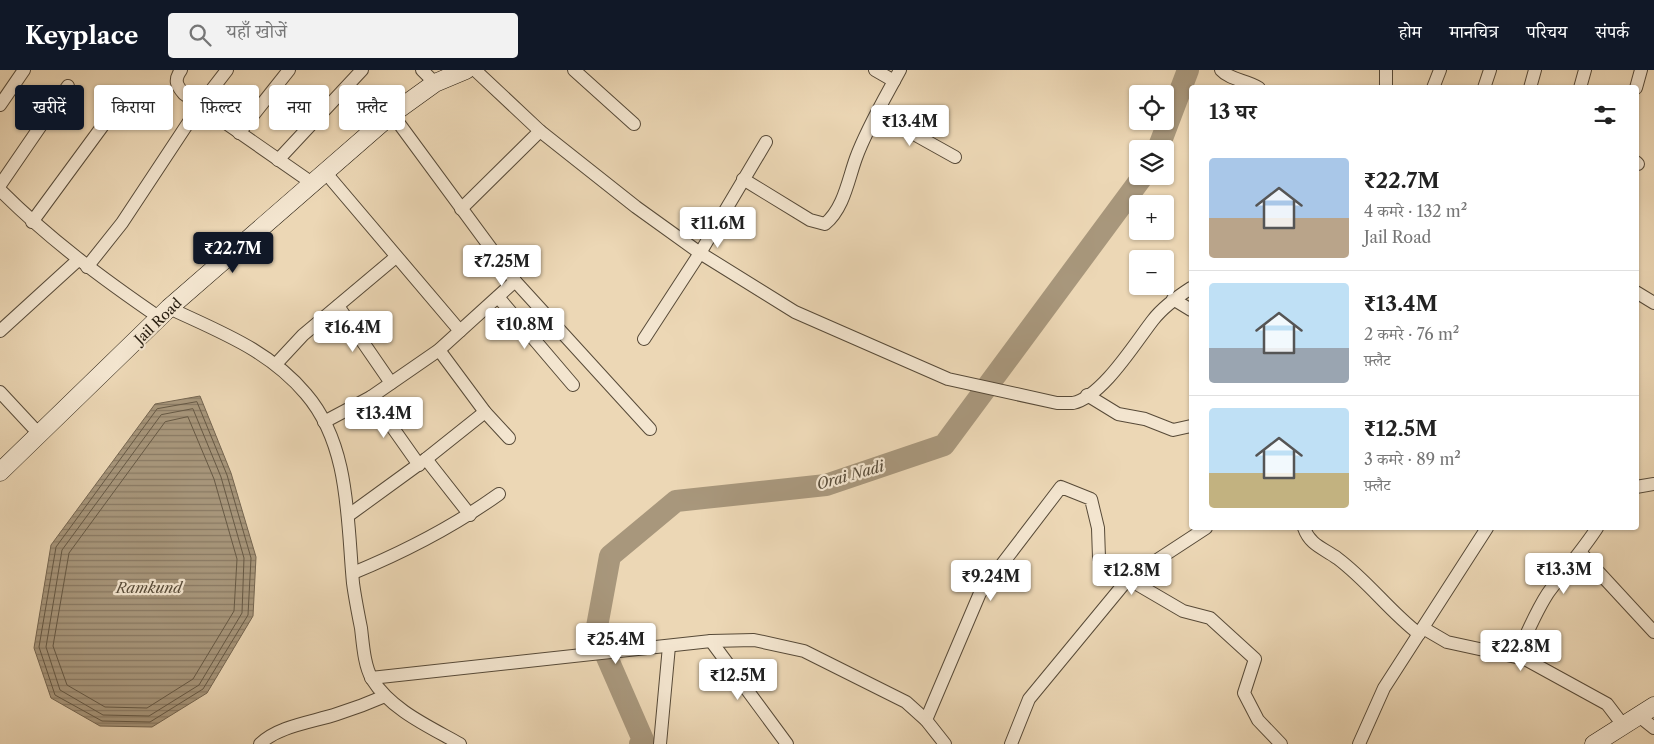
<!DOCTYPE html>
<html lang="hi">
<meta charset="utf-8">
<style>
:root{--surface:#fff;--page:#f2f2f2;--text:#222;--muted:#767676;--line:#e0e0e0;--accent:#111827}
body{margin:0;font-family:"Libre Caslon Text","Noto Serif Devanagari",serif;background:var(--page);color:var(--text);height:100vh;display:flex;flex-direction:column;font-size:19px;white-space:nowrap}
*{box-sizing:border-box;margin:0}
p{font-size:16px;color:var(--muted)}
.icon{flex:none;width:28px;height:28px;fill:none;stroke:currentColor;stroke-width:2;stroke-linecap:round;stroke-linejoin:round}
.map{position:relative;flex:1;overflow:hidden}
.drawer{position:absolute;left:1189px;top:15px;width:450px;height:445px;display:flex;flex-direction:column;background:var(--surface);border-radius:5px;box-shadow:0 1px 4px #0004}
.drawer>*{flex:none}
.guide{position:absolute;left:15px;top:15px;width:475px;height:45px;display:flex;gap:10px}
.controls{position:absolute;left:1129px;top:15px;display:grid;gap:10px}
.controls a{display:grid;place-items:center;width:45px;height:45px;border-radius:5px;background:var(--surface);box-shadow:0 1px 4px #0004;font-size:25px}
.price{position:absolute;translate:-50% -42px;padding:0 11px;border-radius:5px;background:#fff;color:#222;font-size:16px;line-height:32px;filter:drop-shadow(0 1px 2px #0008)}
.price::after{content:'';position:absolute;left:50%;top:30px;width:15px;height:11px;margin-left:-8px;background:inherit;clip-path:polygon(0 0,100% 0,50% 100%)}
.price.current{background:var(--accent);color:#fff}
ul{padding:0;list-style:none}
li{display:flex;align-items:center;gap:15px;height:125px;padding:0 20px}
li+li{border-top:1px solid var(--line)}
li span{display:grid;place-items:center;flex:none;width:140px;height:100px;border-radius:5px;color:#555}
li>.icon{margin-inline-start:auto}
span .icon{width:60px;height:60px;fill:#fffc;stroke-width:1}
li b{font-size:21px}
h2{display:flex;justify-content:space-between;align-items:center;height:60px;padding:0 20px;font-size:21px}
.chip{padding:0 18px;border-radius:5px;background:var(--surface);box-shadow:0 1px 4px #0004;font-size:18px;line-height:45px}
.chip.current{background:var(--accent);color:#fff}
header{display:flex;align-items:center;gap:30px;box-sizing:border-box;height:70px;padding:0 25px;background:var(--accent);color:#fff}
header strong{font-size:24px}
nav{display:flex;gap:28px;margin-inline-start:auto;font-size:18px}
.search{width:350px;height:45px;background:var(--page);display:flex;align-items:center;gap:12px;box-sizing:border-box;padding:0 18px;border-radius:5px;color:var(--muted);font-size:19px}
.map>svg:first-child{display:block}
.water{fill:url(#water-rules);stroke:#746550}
.lines{fill:none;stroke-linecap:round;stroke-linejoin:round}
.shore{stroke:#665945;stroke-width:1}
.river{stroke:#a8977c;stroke-width:22}
.street-casing{stroke:#574a38;stroke-width:14}
.secondary-casing{stroke:#251b0e;stroke-width:19}
.street{stroke:#f3e5cf;stroke-width:12}
.secondary{stroke:#f3e5cf;stroke-width:18}
.labels{text-anchor:middle;dominant-baseline:central;stroke-width:4.5;stroke-linejoin:round;paint-order:stroke}
.street-label{font-size:14px;fill:#251b0e;stroke:#f3e5cf}
.water-label{font-size:15px;font-style:italic;fill:#594d3a;stroke:#f3e5cf}
</style>
<header>
<strong>Keyplace</strong>
<div class="search"><svg class="icon" aria-label="search" viewBox="0 0 24 24"><circle cx="10" cy="10" r="6"/><path d="M15 15l6 6"/></svg>यहाँ खोजें</div>
<nav><a>होम</a><a>मानचित्र</a><a>परिचय</a><a>संपर्क</a></nav>
</header>
<div class="map">
<svg width="1654" height="674" viewBox="0 0 1654 674">
<defs>
<pattern id="water-rules" width="6" height="5" patternUnits="userSpaceOnUse" patternTransform="scale(1.25)"><rect width="6" height="5" fill="#a8977c"/><path d="M0 2.5h6" fill="none" stroke="#897a64"/></pattern>
</defs>
<rect width="100%" height="100%" fill="#ecd7b5"/>
<filter id="stains"><feTurbulence type="fractalNoise" baseFrequency=".004" numOctaves="4"/><feColorMatrix values="0 0 0 0 .2 0 0 0 0 .09 0 0 0 0 .02 0 0 0 .5 -.17"/></filter>
<radialGradient id="worn" r=".72"><stop offset=".6" stop-color="#630" stop-opacity="0"/><stop offset="1" stop-color="#630" stop-opacity=".3"/></radialGradient>
<polygon class="water" points="200,326 231,403 256,487 253,546 207,623 152,657 100,656 51,628 34,578 51,475 155,334"/>
<g class="lines">
<g class="shore">
<polygon points="197,332 227,405 251,488 248,545 203,619 150,652 102,651 55,625 39,577 56,477 157,339"/>
<polygon points="193,339 221,407 244,488 242,543 199,615 149,646 103,645 60,620 46,577 62,480 161,345"/>
<polygon points="188,347 214,409 237,489 234,541 193,609 147,638 105,637 67,615 53,576 69,483 165,352"/>
</g>
<g class="river">
<polyline points="1158,79 1188,0"/>
<polyline points="640,674 643,670 596,562 610,486 676,431 826,415 944,375 1143,106"/>
</g>
<g class="street-casing">
<g id="street">
<path d="M 181,0 C 174,10 176,15 184,24 L 312,113"/>
<polyline points="422,0 435,13"/>
<path d="M 475,0 L 540,61 L 636,137 L 700,183 L 795,242 L 948,309 L 1057,333 C 1062,333 1068,333 1073,333 C 1102,327 1135,273 1153,250 C 1163,237 1177,227 1191,218"/>
<polyline points="574,0 634,54"/>
<polyline points="875,0 894,11"/>
<path d="M 1221,0 C 1230,10 1247,10 1259,18"/>
<polyline points="1386,18 1386,0"/>
<polyline points="1433,18 1440,0"/>
<polyline points="1484,18 1490,0"/>
<polyline points="1530,18 1535,0"/>
<polyline points="1580,18 1585,0"/>
<polyline points="1636,18 1641,0"/>
<polyline points="0,35 24,0"/>
<polyline points="392,44 515,211 650,359"/>
<polyline points="878,44 955,87"/>
<polyline points="239,63 289,0"/>
<polyline points="278,90 362,0"/>
<polyline points="1636,92 1638,94"/>
<polyline points="325,102 460,261"/>
<path d="M 743,109 L 810,150 L 825,154 C 844,138 848,110 856,88 C 867,58 885,28 900,0"/>
<polyline points="0,115 68,16"/>
<path d="M 0,120 C 49,169 103,209 160,248"/>
<polyline points="461,139 540,61"/>
<polyline points="32,152 104,54"/>
<polyline points="87,197 122,153 200,35 227,0"/>
<polyline points="1636,222 1654,233"/>
<polyline points="498,227 573,315"/>
<polyline points="1173,229 1191,240"/>
<polyline points="338,236 391,313"/>
<path d="M 169,238 C 220,262 269,280 306,324 C 350,375 347,450 353,513 C 355,528 358,543 361,558 C 363,574 364,595 372,609 C 391,640 430,657 460,674"/>
<polyline points="0,261 78,190"/>
<polyline points="644,269 700,183 766,72"/>
<polyline points="439,280 485,342 509,368"/>
<polyline points="276,294 303,265 396,187"/>
<polyline points="0,322 40,365"/>
<polyline points="1087,325 1118,344 1145,349 1173,360 1191,356"/>
<polyline points="371,327 419,395"/>
<polyline points="324,352 371,327 439,280 515,211"/>
<polyline points="426,389 470,445"/>
<polyline points="1636,417 1654,414"/>
<polyline points="349,445 426,389 485,342"/>
<path d="M 1304,458 C 1310,475 1323,478 1337,488 C 1369,512 1388,540 1419,564"/>
<polyline points="1581,483 1654,562"/>
<path d="M 353,503 C 404,482 453,457 499,424"/>
<polyline points="1423,558 1447,572 1525,589 1607,634 1623,655"/>
<polyline points="711,571 787,674"/>
<path d="M 1517,586 C 1526,565 1535,543 1548,523 C 1564,501 1582,481 1597,458"/>
<polyline points="371,608 711,571 754,570 804,581 906,632 926,650 945,674"/>
<polyline points="1639,646 1654,658"/>
<polyline points="926,650 980,523 1061,417 1091,429 1098,458 1099,488 1118,503 1183,541 1210,548 1255,589 1244,623 1258,650 1281,674"/>
<path d="M 260,674 C 278,656 313,652 337,644 C 353,639 369,633 385,626"/>
<polyline points="660,674 669,576"/>
<polyline points="1011,674 1029,629 1128,509 1206,458"/>
<polyline points="1359,674 1384,618 1487,458"/>
</g>
</g>
<g class="secondary-casing">
<g id="secondary">
<polyline points="0,402 169,238 392,44 435,13 466,0"/>
<polyline points="1594,674 1654,636"/>
</g>
</g>
<use href="#street" class="street"/>
<use href="#secondary" class="secondary"/>
</g>
<g class="labels">
<g class="street-label">
<text transform="translate(158 251) rotate(-44)">Jail Road</text>
</g>
<g class="water-label">
<text transform="translate(850 405) rotate(-16)">Orai Nadi</text>
<text x="149" y="517">Ramkund</text>
</g>
</g>
<rect width="100%" height="100%" filter="url(#stains)"/>
<rect width="100%" height="100%" fill="url(#worn)"/>
</svg>
<div class="controls">
<a><svg class="icon" aria-label="locate" viewBox="0 0 24 24"><circle cx="12" cy="12" r="6"/><path d="M12 2v4M12 18v4M2 12h4M18 12h4"/></svg></a>
<a><svg class="icon" aria-label="layers" viewBox="0 0 24 24"><path d="M12 4l9 5-9 5-9-5zM3 14l9 5 9-5"/></svg></a>
<a>+</a>
<a>−</a>
</div>
<b class="price" style="left:910px;top:77px">₹13.4M</b>
<b class="price" style="left:718px;top:179px">₹11.6M</b>
<b class="price current" style="left:233px;top:204px">₹22.7M</b>
<b class="price" style="left:502px;top:217px">₹7.25M</b>
<b class="price" style="left:525px;top:280px">₹10.8M</b>
<b class="price" style="left:353px;top:283px">₹16.4M</b>
<b class="price" style="left:384px;top:369px">₹13.4M</b>
<b class="price" style="left:1564px;top:525px">₹13.3M</b>
<b class="price" style="left:1132px;top:526px">₹12.8M</b>
<b class="price" style="left:991px;top:532px">₹9.24M</b>
<b class="price" style="left:616px;top:595px">₹25.4M</b>
<b class="price" style="left:1521px;top:602px">₹22.8M</b>
<b class="price" style="left:738px;top:631px">₹12.5M</b>
<div class="guide">
<a class="chip current">खरीदें</a>
<a class="chip">किराया</a>
<a class="chip">फ़िल्टर</a>
<a class="chip">नया</a>
<a class="chip">फ़्लैट</a>
</div>
<section class="drawer">
<h2>13 घर<svg class="icon" aria-label="filters" viewBox="0 0 24 24"><path d="M4 7h16M4 17h16"/><circle cx="9" cy="7" r="2"/><circle cx="15" cy="17" r="2"/></svg></h2>
<ul>
<li><span style="background:linear-gradient(#a9c7e8 60%,#b9a48a 0)"><svg class="icon" aria-label="home" viewBox="0 0 24 24"><path d="M3 11l9-7 9 7M6 9v11h12V9"/></svg></span><div><b>₹22.7M</b><p>4 कमरे · 132 m²</p><p>Jail Road</p></div></li>
<li><span style="background:linear-gradient(#bfe0f5 65%,#9aa5b1 0)"><svg class="icon" aria-label="home" viewBox="0 0 24 24"><path d="M3 11l9-7 9 7M6 9v11h12V9"/></svg></span><div><b>₹13.4M</b><p>2 कमरे · 76 m²</p><p>फ़्लैट</p></div></li>
<li><span style="background:linear-gradient(#bfe0f5 65%,#c2b280 0)"><svg class="icon" aria-label="home" viewBox="0 0 24 24"><path d="M3 11l9-7 9 7M6 9v11h12V9"/></svg></span><div><b>₹12.5M</b><p>3 कमरे · 89 m²</p><p>फ़्लैट</p></div></li>
</ul>
</section>
</div>
